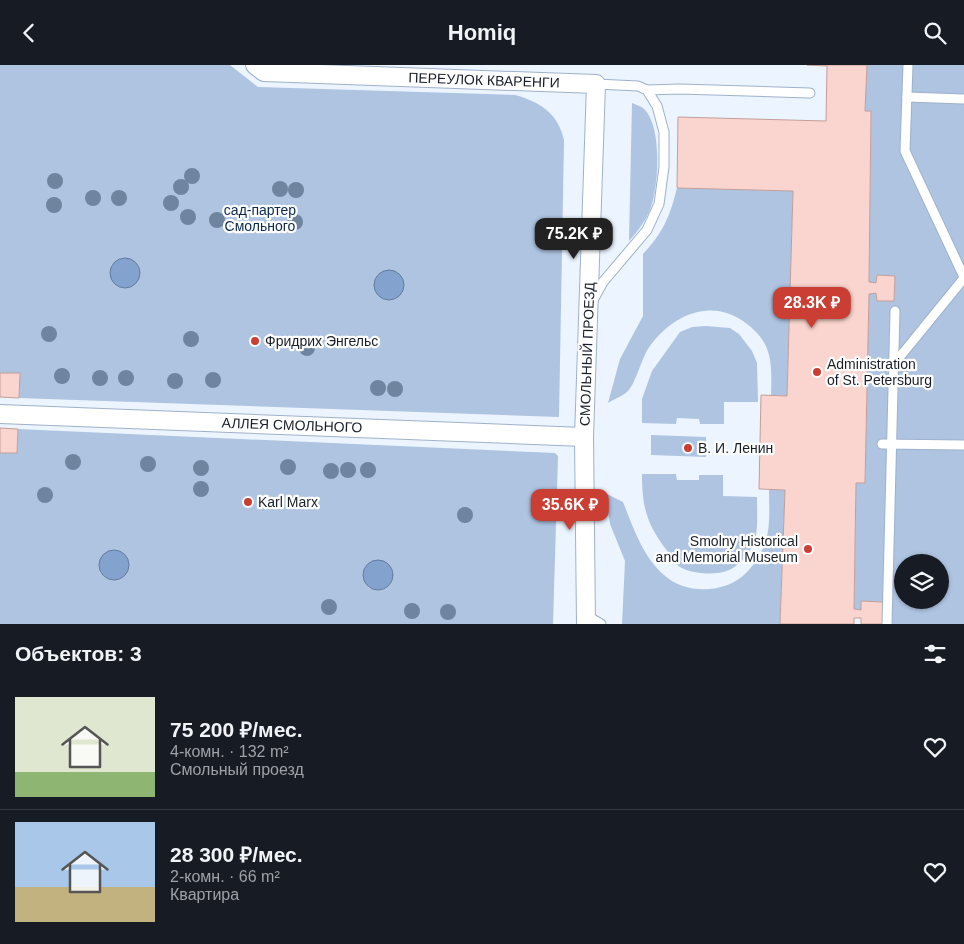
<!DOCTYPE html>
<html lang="ru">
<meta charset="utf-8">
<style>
:root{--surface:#171b24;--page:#20242c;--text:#f1f3f6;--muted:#9ea1a6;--line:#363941;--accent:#cb3e34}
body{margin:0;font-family:Helvetica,sans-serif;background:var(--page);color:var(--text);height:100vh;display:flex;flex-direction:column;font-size:19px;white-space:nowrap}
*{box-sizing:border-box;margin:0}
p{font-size:16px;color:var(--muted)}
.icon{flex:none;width:28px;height:28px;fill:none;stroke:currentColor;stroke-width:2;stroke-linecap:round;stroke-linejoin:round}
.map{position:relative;height:559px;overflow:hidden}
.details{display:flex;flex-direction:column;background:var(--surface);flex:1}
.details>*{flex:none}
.buttons{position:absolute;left:894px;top:489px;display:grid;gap:10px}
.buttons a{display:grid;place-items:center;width:55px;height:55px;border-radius:50%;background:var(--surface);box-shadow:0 1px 4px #0004;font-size:25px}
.price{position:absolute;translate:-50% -42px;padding:0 11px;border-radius:10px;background:var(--accent);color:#fff;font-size:16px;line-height:32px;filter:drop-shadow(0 1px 2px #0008)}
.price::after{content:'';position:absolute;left:50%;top:30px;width:15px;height:11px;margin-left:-8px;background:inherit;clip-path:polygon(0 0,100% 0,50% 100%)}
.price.active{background:#222;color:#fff}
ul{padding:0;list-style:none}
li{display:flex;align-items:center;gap:15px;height:125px;padding:0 15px}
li+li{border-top:1px solid var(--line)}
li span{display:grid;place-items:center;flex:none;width:140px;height:100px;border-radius:0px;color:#555}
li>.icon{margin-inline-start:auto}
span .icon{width:60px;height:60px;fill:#fffc;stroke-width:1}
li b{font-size:21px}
h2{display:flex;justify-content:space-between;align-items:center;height:60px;padding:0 15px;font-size:21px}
header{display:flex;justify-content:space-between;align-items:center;height:65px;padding:0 15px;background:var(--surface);font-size:22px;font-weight:600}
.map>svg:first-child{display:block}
.green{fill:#aec4e1;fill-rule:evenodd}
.water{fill:#83a3ce;stroke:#637b9c}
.building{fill:#fad4ce;stroke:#c39e99}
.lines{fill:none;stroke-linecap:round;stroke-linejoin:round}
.lane-casing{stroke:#9eb1cc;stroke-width:11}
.street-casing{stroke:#9eb1cc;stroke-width:20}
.lane{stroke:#fff;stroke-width:9}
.street{stroke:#fff;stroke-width:18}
.tree{fill:#6e849f}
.poi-dot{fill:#cb3e34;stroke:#fff;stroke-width:2}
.labels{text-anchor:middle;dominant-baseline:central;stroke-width:4.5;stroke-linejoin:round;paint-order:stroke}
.street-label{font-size:14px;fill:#181f29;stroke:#fff}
.park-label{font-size:14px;fill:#082950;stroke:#fff}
.poi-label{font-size:14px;fill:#181f29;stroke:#fff;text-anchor:start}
</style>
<header><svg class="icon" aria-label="back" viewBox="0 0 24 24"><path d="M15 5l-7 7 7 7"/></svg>Homiq<svg class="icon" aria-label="search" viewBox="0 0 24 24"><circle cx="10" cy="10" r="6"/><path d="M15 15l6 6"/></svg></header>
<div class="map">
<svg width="964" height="559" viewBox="0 0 964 559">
<rect width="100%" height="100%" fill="#ebf4ff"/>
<g class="green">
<path d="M 0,0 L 230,0 L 258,22 L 515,30 C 540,37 558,48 564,75 L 559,352 L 19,333 L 20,309 L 0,308 ZM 121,193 L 134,196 L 139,203 L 111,201 ZM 378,209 L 403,214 L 404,222 L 374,218 Z"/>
<path d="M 867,0 L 964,0 L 964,559 L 883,559 L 883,537 L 861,536 L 861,545 L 854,544 L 856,418 L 865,417 L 869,229 L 876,228 L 877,236 L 894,236 L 895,211 L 877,210 L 876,218 L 869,217 L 871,47 L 865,46 ZM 902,498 L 940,498 L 940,535 L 902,535 Z"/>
<path d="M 632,38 C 635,39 640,41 643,43 C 663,60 659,125 649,147 C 644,158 637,167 629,176 Z"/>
<path d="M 677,123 L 793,126 L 787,331 L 771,330 C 772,297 773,277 743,256 C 709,233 672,251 650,281 C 641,293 637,316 628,326 C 623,331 614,334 608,338 L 620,294 L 643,251 L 643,189 C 663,168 670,151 677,123 Z"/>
<polygon points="706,261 730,263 739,269 752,286 757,298 758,337 724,337 724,359 700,359 699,354 677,353 676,359 642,358 642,334 652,306 680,267 692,262"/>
<path d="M 18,364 L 555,388 L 558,391 L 553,559 L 0,559 L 0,388 L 17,388 ZM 115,485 L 126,491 L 129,499 L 106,513 L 100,507 L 106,487 ZM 387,498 L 392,505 L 391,517 L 382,525 L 369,523 L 363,512 Z"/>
<polygon points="651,370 706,372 706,392 651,390"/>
<path d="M 642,409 L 676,409 L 677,415 L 699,415 L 699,410 L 723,410 L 723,431 L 757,432 C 757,444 758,458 756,470 C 754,483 741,500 729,505 C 716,511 692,509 680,502 C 675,499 672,492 668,487 C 647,460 642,443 642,409 Z"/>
<path d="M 769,425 L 785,425 L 780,559 L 622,559 L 625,496 L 610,459 L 605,428 L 623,437 C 633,462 643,492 664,510 C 685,530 727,529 747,507 C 754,500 760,490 764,481 C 771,465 769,442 769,425 Z"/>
</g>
<g class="water">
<circle cx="125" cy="208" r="15"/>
<circle cx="389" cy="220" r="15"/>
<circle cx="114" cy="500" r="15"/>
<circle cx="378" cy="510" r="15"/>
</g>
<g class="building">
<polygon points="807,0 867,0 865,46 871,46 869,217 876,218 877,210 895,211 894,236 877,236 876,228 869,229 865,418 856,418 854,544 861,545 861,536 883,537 883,559 861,559 861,553 854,553 854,559 780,559 785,425 759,424 761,330 787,331 793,126 677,123 678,52 826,56 827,1"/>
<polygon points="0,308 20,308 19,333 0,332"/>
<polygon points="0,363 18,364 17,388 0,388"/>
</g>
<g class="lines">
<g class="lane-casing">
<g id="lane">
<polyline points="908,0 905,86 964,212"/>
<polyline points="647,25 679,24 810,28"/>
<polyline points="907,32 964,34"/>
<polyline points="592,237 603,217 647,165 659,139 664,102 664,67 657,41 647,25 638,21 596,19"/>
<polyline points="894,299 964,213"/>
<polyline points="882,379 964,380"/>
<polyline points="586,550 601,559"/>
<polyline points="887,559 895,246"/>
</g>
</g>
<g class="street-casing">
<g id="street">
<polyline points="255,0 264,7 596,19 584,372 586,559"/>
<polyline points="0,349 584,372"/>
</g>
</g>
<use href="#lane" class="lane"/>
<use href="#street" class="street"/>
</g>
<g class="tree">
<circle cx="192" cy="111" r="8"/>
<circle cx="55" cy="116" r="8"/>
<circle cx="181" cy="122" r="8"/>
<circle cx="280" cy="124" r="8"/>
<circle cx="296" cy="125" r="8"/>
<circle cx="93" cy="133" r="8"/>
<circle cx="119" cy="133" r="8"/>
<circle cx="171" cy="138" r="8"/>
<circle cx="54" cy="140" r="8"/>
<circle cx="188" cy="152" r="8"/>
<circle cx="217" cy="155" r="8"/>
<circle cx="295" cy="157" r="8"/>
<circle cx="49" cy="269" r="8"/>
<circle cx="191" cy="274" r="8"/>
<circle cx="307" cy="283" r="8"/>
<circle cx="62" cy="311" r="8"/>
<circle cx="100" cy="313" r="8"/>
<circle cx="126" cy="313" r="8"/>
<circle cx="213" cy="315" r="8"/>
<circle cx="175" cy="316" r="8"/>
<circle cx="378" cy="323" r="8"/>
<circle cx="395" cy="324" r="8"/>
<circle cx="73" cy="397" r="8"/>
<circle cx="148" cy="399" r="8"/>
<circle cx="288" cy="402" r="8"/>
<circle cx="201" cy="403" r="8"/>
<circle cx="348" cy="405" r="8"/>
<circle cx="368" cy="405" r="8"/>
<circle cx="331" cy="406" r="8"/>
<circle cx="201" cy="424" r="8"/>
<circle cx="45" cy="430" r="8"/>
<circle cx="465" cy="450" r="8"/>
<circle cx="329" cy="542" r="8"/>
<circle cx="412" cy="546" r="8"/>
<circle cx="448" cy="547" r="8"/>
</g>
<g class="poi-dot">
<circle cx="255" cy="276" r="5"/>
<circle cx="817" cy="307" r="5"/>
<circle cx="688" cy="383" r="5"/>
<circle cx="248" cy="437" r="5"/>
<circle cx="808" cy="484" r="5"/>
</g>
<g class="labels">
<g class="street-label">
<text transform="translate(484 15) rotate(2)">ПЕРЕУЛОК КВАРЕНГИ</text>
<text transform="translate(587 289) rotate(-88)">СМОЛЬНЫЙ ПРОЕЗД</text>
<text transform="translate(292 360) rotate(2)">АЛЛЕЯ СМОЛЬНОГО</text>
</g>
<g class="park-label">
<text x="260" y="145">сад-партер<tspan x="260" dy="16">Смольного</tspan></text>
</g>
<g class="poi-label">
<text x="265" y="276">Фридрих Энгельс</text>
<text x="827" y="299">Administration<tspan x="827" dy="16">of St. Petersburg</tspan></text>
<text x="698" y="383">В. И. Ленин</text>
<text x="258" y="437">Karl Marx</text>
<text x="798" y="476" text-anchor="end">Smolny Historical<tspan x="798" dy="16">and Memorial Museum</tspan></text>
</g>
</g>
</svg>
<div class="buttons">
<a><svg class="icon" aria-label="layers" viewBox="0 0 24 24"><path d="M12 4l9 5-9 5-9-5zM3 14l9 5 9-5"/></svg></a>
</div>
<b class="price active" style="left:574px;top:195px">75.2K ₽</b>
<b class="price" style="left:812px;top:264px">28.3K ₽</b>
<b class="price" style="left:570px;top:466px">35.6K ₽</b>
</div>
<section class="details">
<h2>Объектов: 3<svg class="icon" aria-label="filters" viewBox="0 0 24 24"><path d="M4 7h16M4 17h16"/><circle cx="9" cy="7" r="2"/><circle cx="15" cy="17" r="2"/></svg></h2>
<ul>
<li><span style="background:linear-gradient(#dfe7d0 75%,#8fb573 0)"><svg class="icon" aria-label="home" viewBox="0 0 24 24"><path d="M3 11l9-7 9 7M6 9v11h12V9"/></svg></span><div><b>75 200 ₽/мес.</b><p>4-комн. · 132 m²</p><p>Смольный проезд</p></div><svg class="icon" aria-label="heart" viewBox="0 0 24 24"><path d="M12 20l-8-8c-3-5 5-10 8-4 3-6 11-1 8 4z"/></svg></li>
<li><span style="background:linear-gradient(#a9c7e8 65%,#c2b280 0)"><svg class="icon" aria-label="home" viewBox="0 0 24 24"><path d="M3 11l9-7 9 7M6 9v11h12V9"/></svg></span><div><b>28 300 ₽/мес.</b><p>2-комн. · 66 m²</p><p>Квартира</p></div><svg class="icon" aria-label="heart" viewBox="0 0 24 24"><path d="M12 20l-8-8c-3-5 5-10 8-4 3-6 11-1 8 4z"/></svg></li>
</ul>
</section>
